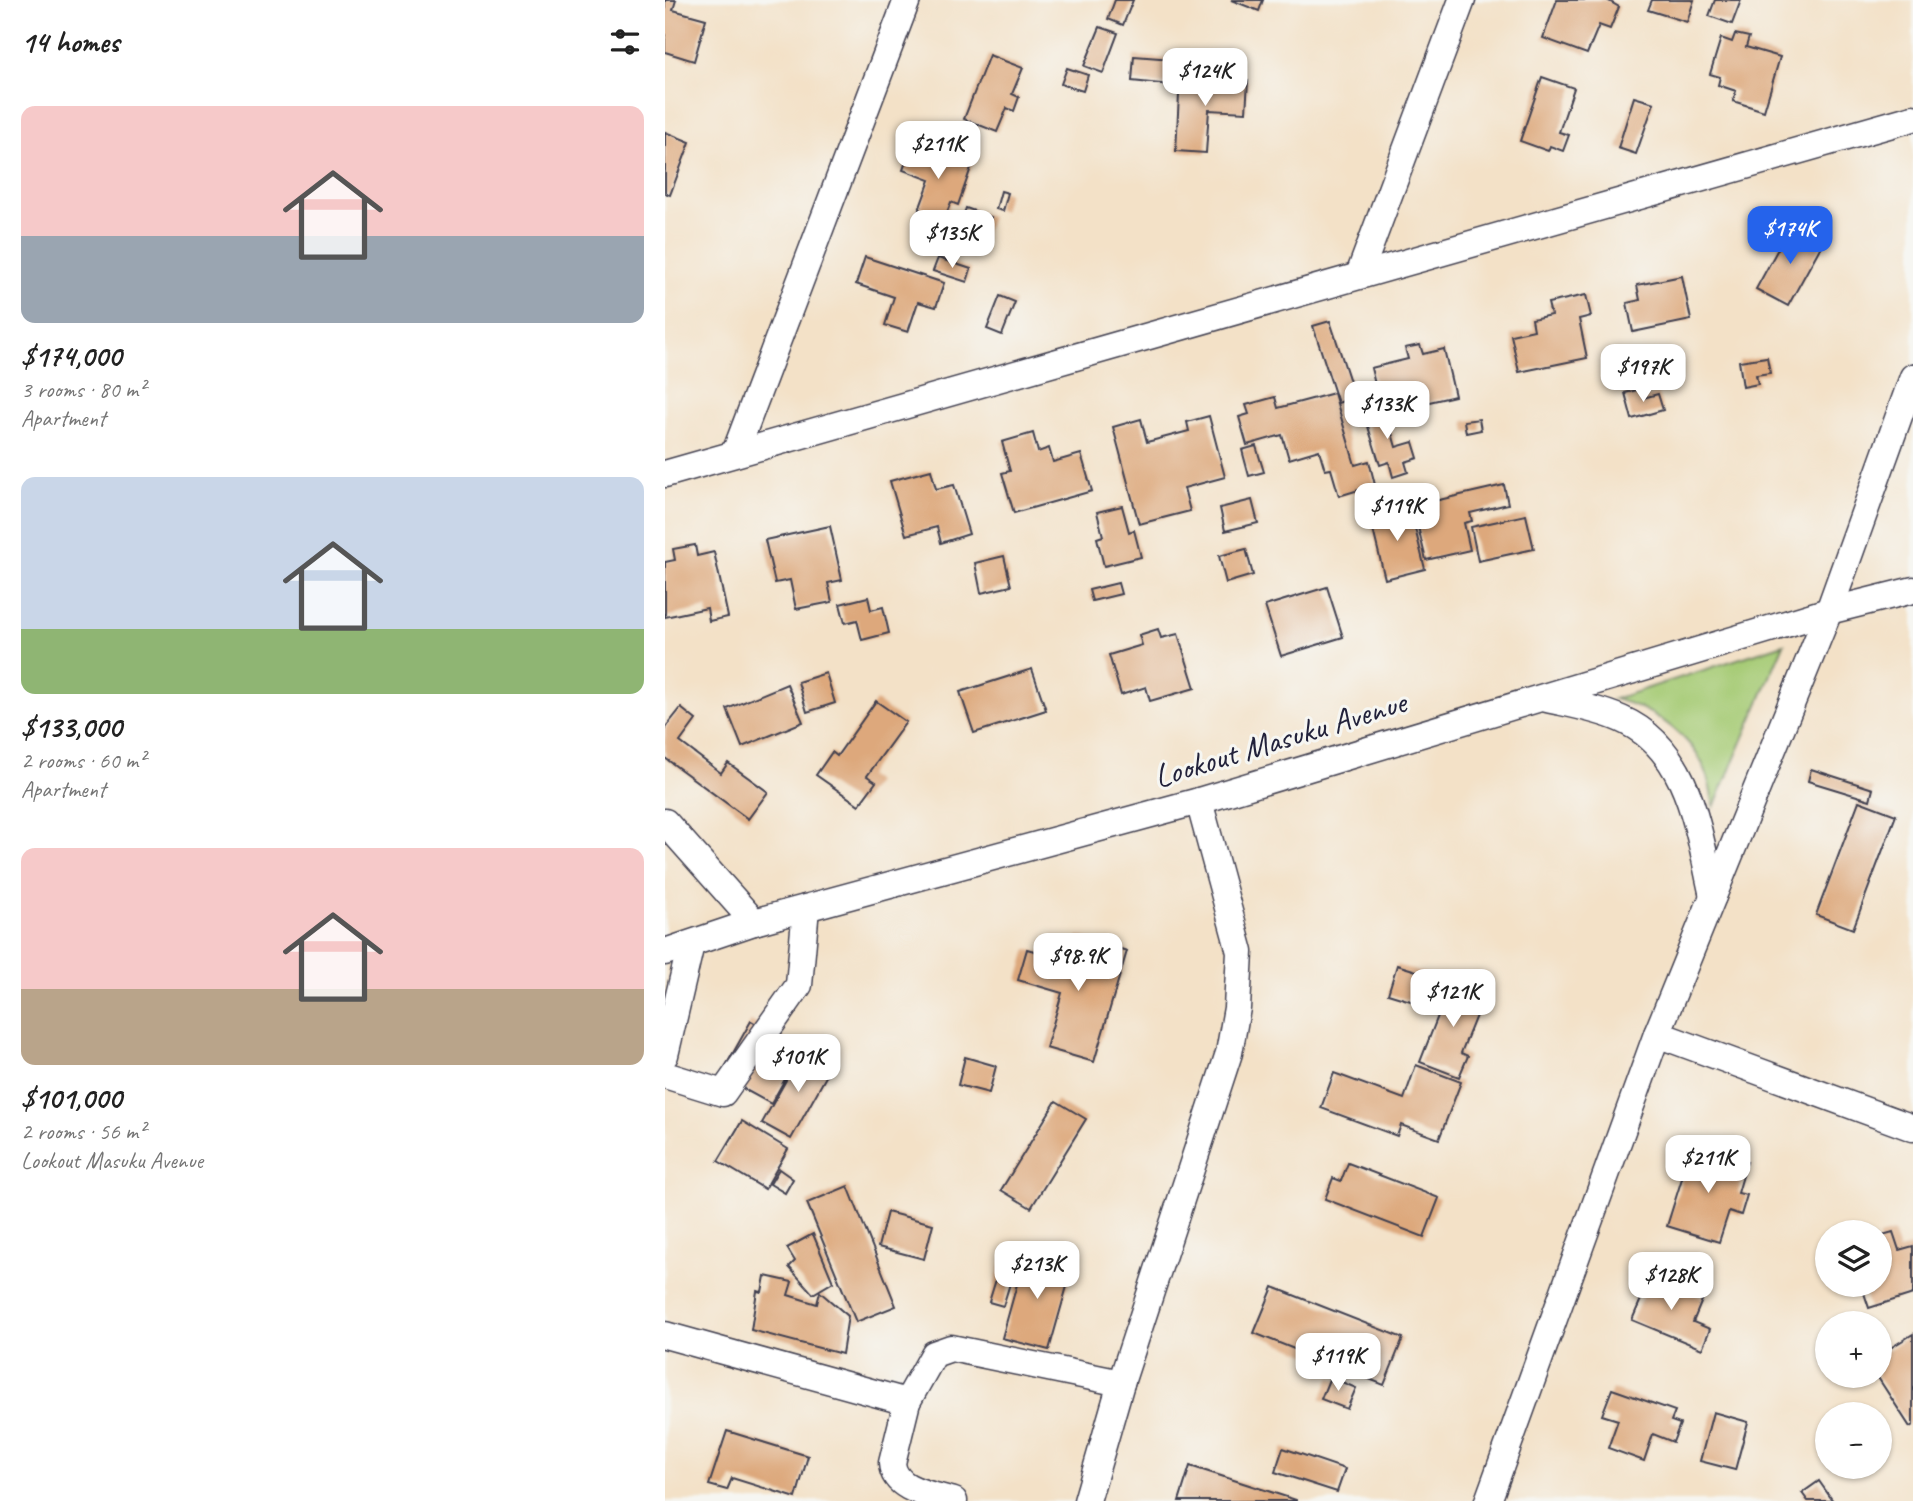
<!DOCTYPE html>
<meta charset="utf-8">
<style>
:root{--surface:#fff;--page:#f6f6f6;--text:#222;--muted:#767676;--accent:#2563eb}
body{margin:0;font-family:Caveat,sans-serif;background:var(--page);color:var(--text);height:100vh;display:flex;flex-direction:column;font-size:26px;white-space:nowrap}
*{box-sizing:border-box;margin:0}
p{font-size:23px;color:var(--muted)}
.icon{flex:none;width:38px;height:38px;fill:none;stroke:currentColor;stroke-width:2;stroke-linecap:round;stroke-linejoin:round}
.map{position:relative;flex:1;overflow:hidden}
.drawer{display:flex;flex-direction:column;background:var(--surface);width:665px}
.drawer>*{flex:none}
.fabs{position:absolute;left:1150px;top:1220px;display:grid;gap:14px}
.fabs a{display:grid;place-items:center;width:77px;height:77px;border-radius:50%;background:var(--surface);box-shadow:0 2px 5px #0004;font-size:35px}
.price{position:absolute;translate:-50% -60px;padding:0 16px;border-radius:14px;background:#fff;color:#222;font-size:23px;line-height:46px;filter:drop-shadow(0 2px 4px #0008)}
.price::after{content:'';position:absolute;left:50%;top:42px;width:21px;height:16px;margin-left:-10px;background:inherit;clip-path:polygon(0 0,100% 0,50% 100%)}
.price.selected{background:var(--accent);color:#fff}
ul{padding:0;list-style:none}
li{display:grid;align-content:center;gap:14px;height:371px;padding:0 21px}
li span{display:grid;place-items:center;height:217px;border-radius:14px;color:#555}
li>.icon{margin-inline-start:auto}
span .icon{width:126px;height:126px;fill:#fffc;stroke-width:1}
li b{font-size:30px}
h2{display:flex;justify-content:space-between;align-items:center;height:84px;padding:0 21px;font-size:30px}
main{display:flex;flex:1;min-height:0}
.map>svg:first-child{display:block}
.green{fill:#a6cb74;stroke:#647658;stroke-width:2}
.building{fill:#dda87c}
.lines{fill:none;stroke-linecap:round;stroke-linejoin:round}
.minor-casing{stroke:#413f50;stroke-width:29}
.minor{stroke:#fff;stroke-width:26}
.labels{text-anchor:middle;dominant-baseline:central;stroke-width:6;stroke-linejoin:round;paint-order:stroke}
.street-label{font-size:33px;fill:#22223b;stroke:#f6f6f2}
</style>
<main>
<section class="drawer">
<h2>14 homes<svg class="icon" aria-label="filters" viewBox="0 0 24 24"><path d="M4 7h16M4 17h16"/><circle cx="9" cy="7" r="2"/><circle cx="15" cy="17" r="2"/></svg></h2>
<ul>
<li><span style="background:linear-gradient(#f6c9c9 60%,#9aa5b1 0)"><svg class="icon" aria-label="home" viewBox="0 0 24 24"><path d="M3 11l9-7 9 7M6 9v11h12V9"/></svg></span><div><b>$174,000</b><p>3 rooms · 80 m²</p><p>Apartment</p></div></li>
<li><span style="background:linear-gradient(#c9d6e8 70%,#8fb573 0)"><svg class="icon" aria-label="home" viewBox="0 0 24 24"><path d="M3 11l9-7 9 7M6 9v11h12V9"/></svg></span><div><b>$133,000</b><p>2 rooms · 60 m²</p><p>Apartment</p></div></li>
<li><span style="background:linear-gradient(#f6c9c9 65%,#b9a48a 0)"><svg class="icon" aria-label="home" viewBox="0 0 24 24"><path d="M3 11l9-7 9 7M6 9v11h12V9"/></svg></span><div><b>$101,000</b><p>2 rooms · 56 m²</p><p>Lookout Masuku Avenue</p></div></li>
</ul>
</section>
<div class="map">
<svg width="1248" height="1501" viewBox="0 0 1248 1501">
<rect width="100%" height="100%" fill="#f6f6f2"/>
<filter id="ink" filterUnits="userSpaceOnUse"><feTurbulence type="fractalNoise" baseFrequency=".0143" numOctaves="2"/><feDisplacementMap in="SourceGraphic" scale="14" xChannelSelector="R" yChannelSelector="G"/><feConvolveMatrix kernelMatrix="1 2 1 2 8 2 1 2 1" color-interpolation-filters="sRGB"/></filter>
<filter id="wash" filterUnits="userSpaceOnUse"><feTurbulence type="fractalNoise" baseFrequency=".00686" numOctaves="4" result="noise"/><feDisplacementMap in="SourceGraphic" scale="28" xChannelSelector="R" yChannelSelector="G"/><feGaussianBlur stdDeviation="1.57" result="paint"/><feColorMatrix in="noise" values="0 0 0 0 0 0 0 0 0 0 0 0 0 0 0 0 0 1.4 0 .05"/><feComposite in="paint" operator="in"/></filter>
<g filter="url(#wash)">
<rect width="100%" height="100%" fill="#f3e1c7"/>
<path class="green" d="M 1119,644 L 1049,807 C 1046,794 1044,777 1038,765 C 1022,732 984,707 949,699 Z"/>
<g id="blocks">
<g class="building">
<polygon points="0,0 11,0 8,10 41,19 29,61 0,52"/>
<polygon points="450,0 468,0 458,25 443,19"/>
<polygon points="566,0 598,0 594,11"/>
<polygon points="892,0 942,0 954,7 945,29 934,25 922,54 878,38"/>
<polygon points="987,0 1029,0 1022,22 983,10"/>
<polygon points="1050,0 1076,0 1067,24 1044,16"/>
<polygon points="435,27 453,33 438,73 419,66"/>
<polygon points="1070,34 1084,37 1081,47 1115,57 1099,111 1068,101 1071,91 1053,85 1055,77 1045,74 1056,38 1067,42"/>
<polygon points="324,55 358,68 347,94 354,97 349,111 342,108 332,132 299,119"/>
<polygon points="469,56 507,59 505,85 467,81"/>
<polygon points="402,68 423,75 418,91 396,84"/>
<polygon points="515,76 583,81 581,112 544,110 541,153 511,151"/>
<polygon points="877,77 909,88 894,132 904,135 898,151 885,146 883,151 855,141"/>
<polygon points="969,97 989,103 971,154 953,148"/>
<polygon points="0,132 25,142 5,195 0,193"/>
<polygon points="249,140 308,162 293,205 286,202 275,230 250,221 265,180 238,170"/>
<polygon points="336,191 343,193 338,211 331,209"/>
<polygon points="301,208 326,217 312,255 287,246"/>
<polygon points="1142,227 1161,237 1123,306 1091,289 1120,236 1133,243"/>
<polygon points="200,257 279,283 271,307 253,302 243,332 220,325 229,297 191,284"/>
<polygon points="273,258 306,269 302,282 268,271"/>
<polygon points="1017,276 1026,320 968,332 962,303 975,300 972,285"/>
<polygon points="921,295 926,316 914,319 922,358 854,372 846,335 869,330 867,319 886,315 883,303"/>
<polygon points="335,296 350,302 337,335 322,329"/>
<polygon points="665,321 690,397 673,403 648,326"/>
<polygon points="755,345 758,354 779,349 790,396 717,413 706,368 743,359 740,348"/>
<polygon points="1102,357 1105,373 1091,375 1093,384 1078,387 1074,361"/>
<polygon points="976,389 978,398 993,394 998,410 967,419 960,393"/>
<polygon points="669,393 690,465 704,461 710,485 674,496 666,469 660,470 654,450 624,459 617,435 582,445 574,417 584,414 581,405 610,397 613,408"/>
<polygon points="709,399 715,418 722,416 731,447 748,442 753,458 740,462 743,472 728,477 724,462 715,465 696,404"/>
<polygon points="544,416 560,477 519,488 525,511 474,524 448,427 476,419 482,442 524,431 522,422"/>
<polygon points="814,419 816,430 801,433 799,421"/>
<polygon points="368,433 373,452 384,448 388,462 416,454 427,491 349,513 337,473 345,471 337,442"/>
<polygon points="591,446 599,472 584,476 577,450"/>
<polygon points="266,470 271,489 289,485 304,534 276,543 272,527 241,535 225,481"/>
<polygon points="839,485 843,504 805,513 807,521 799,523 805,550 761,560 748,506"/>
<polygon points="587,500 593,523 560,531 555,508"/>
<polygon points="457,506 464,532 469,530 476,557 439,566 432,538 438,536 432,512"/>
<polygon points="745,508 760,569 720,579 705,517"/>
<polygon points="861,515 869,549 813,561 806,527"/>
<polygon points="165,526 177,580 163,583 167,602 131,609 125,580 110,583 100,540"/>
<polygon points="30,545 32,556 49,552 63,617 44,621 42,608 0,617 0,562 10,560 8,549"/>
<polygon points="581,549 588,575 561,583 554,556"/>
<polygon points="339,556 346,586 316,593 310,563"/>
<polygon points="453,583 456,594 427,601 424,590"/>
<polygon points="662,587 678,637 616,656 600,606"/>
<polygon points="203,597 206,610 218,607 224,633 197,640 192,620 180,623 175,604"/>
<polygon points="493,629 496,638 513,634 530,688 485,701 481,687 456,695 444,655 477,645 474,635"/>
<polygon points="367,669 381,710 309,733 295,692"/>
<polygon points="161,673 170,703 142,712 133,682"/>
<polygon points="122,684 138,722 77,747 62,709"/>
<polygon points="211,701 241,722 202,776 211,782 194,805 151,775 167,752 172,756"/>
<polygon points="16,708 31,720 15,742 56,773 63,763 103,792 83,819 0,758 0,728"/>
<polygon points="1146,769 1208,789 1205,800 1143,781"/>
<polygon points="1194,801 1231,815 1188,929 1151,915"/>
<polygon points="413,936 462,951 429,1062 381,1048 397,993 353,980 362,949 406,961"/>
<polygon points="732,965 771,977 762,1006 723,994"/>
<polygon points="787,980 820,993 796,1053 803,1056 794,1077 755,1062"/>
<polygon points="86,1021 137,1049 106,1104 55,1076"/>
<polygon points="139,1048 168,1064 126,1139 97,1123"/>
<polygon points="300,1057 331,1066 324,1093 293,1085"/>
<polygon points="751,1065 796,1082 774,1139 736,1125 732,1136 656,1108 669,1073 739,1099"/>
<polygon points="391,1101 421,1119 366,1208 336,1190"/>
<polygon points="77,1121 123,1149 100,1189 53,1161"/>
<polygon points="1037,1148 1082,1162 1073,1193 1082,1195 1076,1215 1064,1211 1054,1242 1002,1226 1024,1156 1033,1159"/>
<polygon points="683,1163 774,1198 759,1237 660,1199 668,1178 676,1181"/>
<polygon points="114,1169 128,1179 120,1193 105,1184"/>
<polygon points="183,1186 231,1306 191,1322 142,1203"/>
<polygon points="222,1212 268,1224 259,1259 213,1247"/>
<polygon points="1228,1232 1234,1250 1248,1246 1248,1294 1204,1308 1196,1284 1214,1284 1214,1236"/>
<polygon points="148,1234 168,1282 148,1294 124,1267 130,1261 122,1248"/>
<polygon points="361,1252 408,1265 384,1350 337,1338"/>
<polygon points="338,1257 352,1261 338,1306 324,1302"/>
<polygon points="100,1276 127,1282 123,1295 152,1304 155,1292 183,1316 177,1354 86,1330 92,1291 97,1292"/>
<polygon points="986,1276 1038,1298 1028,1322 1045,1329 1037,1349 967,1320"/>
<polygon points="608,1287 738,1338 719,1385 589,1333"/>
<polygon points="1248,1334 1248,1425 1245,1427 1212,1376 1214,1355"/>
<polygon points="665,1377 691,1388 682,1409 656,1399"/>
<polygon points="947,1389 1010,1411 1006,1421 1015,1424 1008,1442 988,1434 979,1461 943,1448 953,1420 937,1415"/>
<polygon points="1048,1412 1083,1422 1070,1470 1035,1461"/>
<polygon points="62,1431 143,1456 131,1498 67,1478 62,1490 44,1485"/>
<polygon points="618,1448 680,1469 672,1492 610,1472"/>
<polygon points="525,1466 631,1500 631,1501 514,1501"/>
<polygon points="1154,1481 1168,1501 1143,1501 1137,1493"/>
</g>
</g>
</g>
<g filter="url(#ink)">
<use href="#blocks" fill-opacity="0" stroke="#413f50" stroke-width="2"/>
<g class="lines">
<g class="minor-casing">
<g id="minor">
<polyline points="694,275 797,0"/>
<polyline points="70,453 242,0"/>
<polyline points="0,474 1248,118"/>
<path d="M 878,698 C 904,704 931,708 956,719 C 1025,749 1033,831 1048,896"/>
<polyline points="0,822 89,922"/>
<polyline points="0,952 89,922 534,801 1164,611 1248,590"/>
<polyline points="992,1034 1248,1128"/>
<polyline points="0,1055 26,944"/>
<polyline points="0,1075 58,1093 134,985 141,908"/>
<polyline points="0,1335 242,1402"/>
<path d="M 289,1501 C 266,1494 229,1491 227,1463 L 242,1402 L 269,1354 L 286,1348 L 456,1383"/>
<polyline points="422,1501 456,1383 564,1053 572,1008 575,952 534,801"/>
<polyline points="823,1501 992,1034 1164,611 1248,377"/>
</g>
</g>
<use href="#minor" class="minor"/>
</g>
</g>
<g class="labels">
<g class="street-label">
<text transform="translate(615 739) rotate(-17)">Lookout Masuku Avenue</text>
</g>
</g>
</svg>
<div class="fabs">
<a><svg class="icon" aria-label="layers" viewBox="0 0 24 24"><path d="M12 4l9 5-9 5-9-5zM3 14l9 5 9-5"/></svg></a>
<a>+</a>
<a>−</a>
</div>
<b class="price" style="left:540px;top:108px">$124K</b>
<b class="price" style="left:273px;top:181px">$211K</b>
<b class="price selected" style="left:1125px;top:266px">$174K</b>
<b class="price" style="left:287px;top:270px">$135K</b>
<b class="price" style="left:978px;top:404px">$197K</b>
<b class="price" style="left:722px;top:441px">$133K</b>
<b class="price" style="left:732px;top:543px">$119K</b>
<b class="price" style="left:413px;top:993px">$98.9K</b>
<b class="price" style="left:788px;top:1029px">$121K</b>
<b class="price" style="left:133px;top:1094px">$101K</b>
<b class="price" style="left:1043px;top:1195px">$211K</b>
<b class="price" style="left:372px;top:1301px">$213K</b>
<b class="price" style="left:1006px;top:1312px">$128K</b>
<b class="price" style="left:673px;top:1393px">$119K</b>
</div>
</main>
